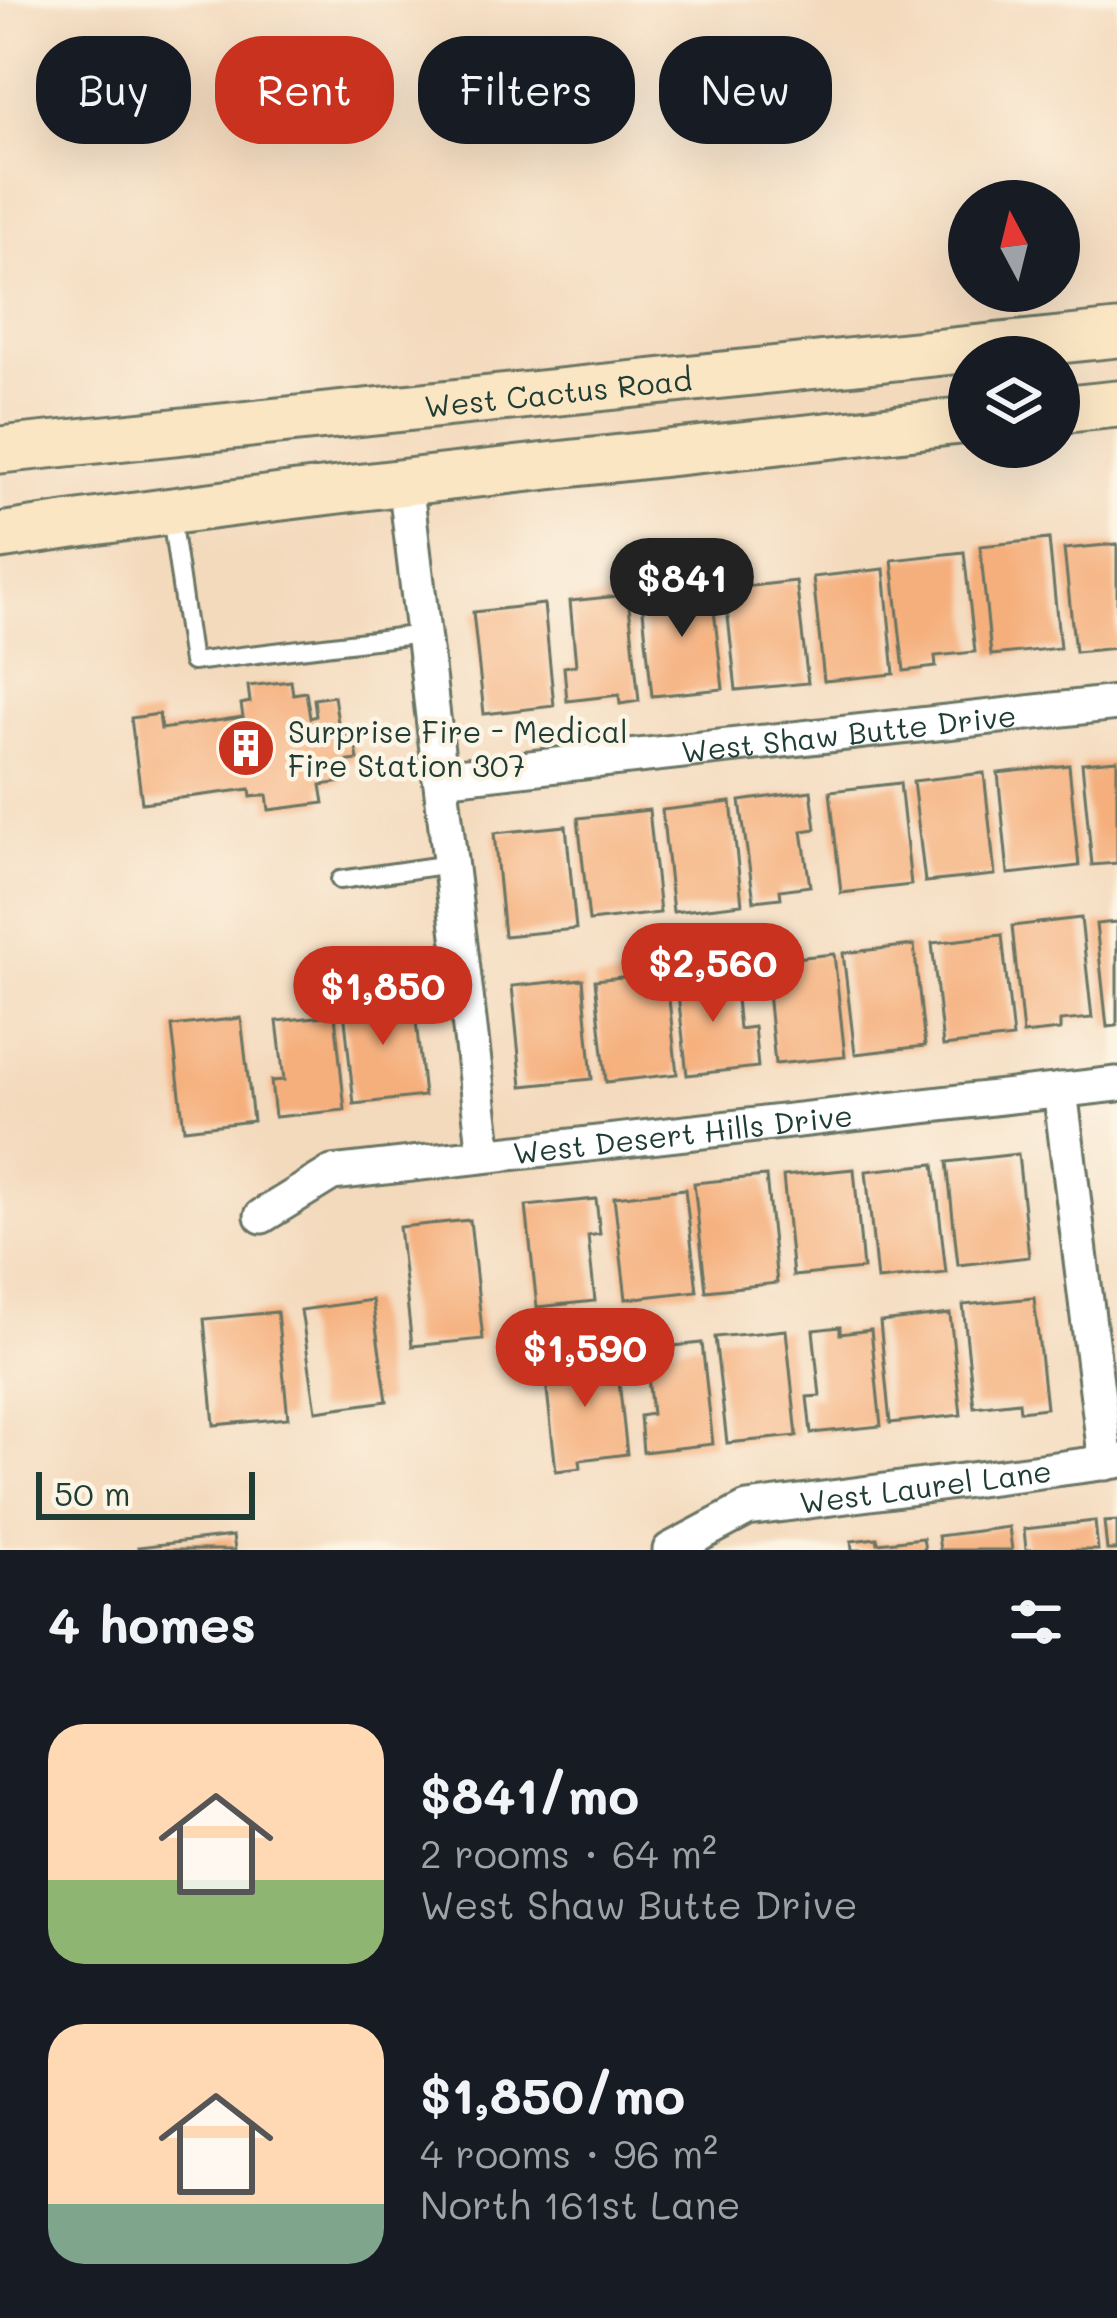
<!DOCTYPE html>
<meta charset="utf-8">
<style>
:root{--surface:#171b24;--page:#20242c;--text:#f1f3f6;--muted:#9ea1a6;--accent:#c8321e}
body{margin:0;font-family:Mali,sans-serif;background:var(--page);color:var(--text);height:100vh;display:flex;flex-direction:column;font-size:45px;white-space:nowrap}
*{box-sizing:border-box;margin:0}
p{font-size:39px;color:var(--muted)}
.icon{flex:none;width:66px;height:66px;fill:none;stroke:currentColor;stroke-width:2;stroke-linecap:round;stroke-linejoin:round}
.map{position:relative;height:1550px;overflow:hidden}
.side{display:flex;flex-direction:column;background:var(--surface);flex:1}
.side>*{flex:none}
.banner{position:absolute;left:36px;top:36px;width:1047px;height:108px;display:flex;gap:24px}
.needle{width:78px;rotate:353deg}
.tools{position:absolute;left:948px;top:180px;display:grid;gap:24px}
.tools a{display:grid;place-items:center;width:132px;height:132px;border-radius:50%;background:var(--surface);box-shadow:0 12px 48px #0002;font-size:60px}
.scale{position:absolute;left:36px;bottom:30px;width:219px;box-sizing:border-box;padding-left:12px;border:6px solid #1f3d34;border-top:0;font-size:33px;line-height:42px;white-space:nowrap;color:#1f3d34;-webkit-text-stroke:9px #fcf5e5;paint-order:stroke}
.price{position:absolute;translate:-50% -102px;padding:0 27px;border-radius:42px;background:var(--accent);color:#fff;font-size:39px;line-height:78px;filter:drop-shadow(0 3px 6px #0008)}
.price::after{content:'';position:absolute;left:50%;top:72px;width:36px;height:27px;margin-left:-18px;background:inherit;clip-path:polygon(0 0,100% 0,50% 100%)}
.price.active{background:#222;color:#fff}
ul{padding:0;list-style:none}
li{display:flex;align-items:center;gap:36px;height:300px;padding:0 48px}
li span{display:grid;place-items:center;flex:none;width:336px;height:240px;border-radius:36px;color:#555}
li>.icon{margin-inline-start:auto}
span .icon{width:144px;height:144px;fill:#fffc;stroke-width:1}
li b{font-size:51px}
h2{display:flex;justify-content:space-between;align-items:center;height:144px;padding:0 48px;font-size:51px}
.tag{padding:0 42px;border-radius:48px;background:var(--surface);box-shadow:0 12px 48px #0002;font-size:42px;line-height:108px}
.tag.active{background:var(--accent);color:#fff}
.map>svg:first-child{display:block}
.building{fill:#f5af7c}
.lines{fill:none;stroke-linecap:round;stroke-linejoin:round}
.service-casing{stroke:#6a7464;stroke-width:22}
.minor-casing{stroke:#6a7464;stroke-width:39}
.secondary-casing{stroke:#6a7464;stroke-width:51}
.service{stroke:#fff;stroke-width:16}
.minor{stroke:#fff;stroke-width:33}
.secondary{stroke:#fbe6c4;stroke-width:45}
.labels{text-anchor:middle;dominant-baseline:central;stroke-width:9;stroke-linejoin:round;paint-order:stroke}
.street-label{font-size:30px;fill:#1f3d34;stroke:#fcf5e5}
.poi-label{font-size:30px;fill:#1f3d34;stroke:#fcf5e5;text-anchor:start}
</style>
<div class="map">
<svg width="1117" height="1550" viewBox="0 0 1117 1550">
<rect width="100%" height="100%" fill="#fcf5e5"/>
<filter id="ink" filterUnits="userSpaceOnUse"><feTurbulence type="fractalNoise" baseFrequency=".00833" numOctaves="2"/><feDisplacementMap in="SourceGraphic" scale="24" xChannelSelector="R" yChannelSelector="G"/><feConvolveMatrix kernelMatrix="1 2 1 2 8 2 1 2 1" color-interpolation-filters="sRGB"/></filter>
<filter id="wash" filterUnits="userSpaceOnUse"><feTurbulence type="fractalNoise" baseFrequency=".004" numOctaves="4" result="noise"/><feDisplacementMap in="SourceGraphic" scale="48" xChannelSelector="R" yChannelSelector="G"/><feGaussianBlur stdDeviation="2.7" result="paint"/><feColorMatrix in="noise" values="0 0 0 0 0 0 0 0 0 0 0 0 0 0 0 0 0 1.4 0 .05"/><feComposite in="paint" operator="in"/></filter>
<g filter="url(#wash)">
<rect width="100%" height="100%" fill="#f4dabd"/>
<g id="blocks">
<g class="building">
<polygon points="1049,539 1060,648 991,655 980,546"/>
<polygon points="1117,544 1117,648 1075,652 1064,549"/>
<polygon points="964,552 975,652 935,656 936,667 904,671 892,560"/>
<polygon points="884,569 894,674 824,681 813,577"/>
<polygon points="796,581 808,683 736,690 725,589"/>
<polygon points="711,584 723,689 652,696 641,592"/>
<polygon points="628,595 639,701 620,704 619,695 567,701 564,667 576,665 570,601"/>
<polygon points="544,604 554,706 484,714 473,612"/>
<polygon points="291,681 293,694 306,692 310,718 316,716 314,699 334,696 340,736 354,734 358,760 341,762 343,782 321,785 324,803 269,810 267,795 251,797 250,789 142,803 131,718 159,714 161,729 243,717 241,704 250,702 248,686"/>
<polygon points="1117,760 1117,863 1092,865 1082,763"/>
<polygon points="1069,765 1079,866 1008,874 998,773"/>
<polygon points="984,773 995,875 925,882 913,781"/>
<polygon points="900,783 911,885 841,893 830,791"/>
<polygon points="811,791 816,829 802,831 810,886 780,890 781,898 754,901 740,801"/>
<polygon points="731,802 742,904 673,912 662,810"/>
<polygon points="649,810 660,913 589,921 578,818"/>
<polygon points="566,826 576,929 504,936 494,833"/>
<polygon points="1081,918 1092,1018 1060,1021 1060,1030 1023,1034 1012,926"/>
<polygon points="1117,922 1117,1026 1107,1027 1096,924"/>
<polygon points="1002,935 1013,1038 943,1046 932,943"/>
<polygon points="914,945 925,1046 855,1054 843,953"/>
<polygon points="834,954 845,1057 775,1064 765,961"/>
<polygon points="733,969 739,1029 754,1027 758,1067 687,1075 676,976"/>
<polygon points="666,972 677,1074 606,1082 595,980"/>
<polygon points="583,979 592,1079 522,1086 512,986"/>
<polygon points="413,993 424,1096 354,1104 343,1001"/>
<polygon points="335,1015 345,1110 275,1117 271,1081 284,1080 277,1021"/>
<polygon points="241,1018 253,1121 184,1129 172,1026"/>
<polygon points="1018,1154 1029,1257 958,1265 947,1162"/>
<polygon points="934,1164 946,1273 877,1280 866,1171"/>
<polygon points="854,1169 863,1269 793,1276 783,1176"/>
<polygon points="766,1176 777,1283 706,1291 694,1183"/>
<polygon points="685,1189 697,1291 626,1299 614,1197"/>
<polygon points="596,1199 600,1234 588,1236 595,1301 537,1307 526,1206"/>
<polygon points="470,1220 483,1339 412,1346 399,1227"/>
<polygon points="1034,1298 1046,1408 1020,1411 1019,1402 974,1407 963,1305"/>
<polygon points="372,1300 387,1401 316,1411 301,1310"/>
<polygon points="277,1312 288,1418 214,1425 204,1319"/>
<polygon points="950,1314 961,1415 890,1423 880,1322"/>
<polygon points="840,1327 840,1334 871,1330 881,1426 811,1433 807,1397 820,1396 813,1330"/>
<polygon points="786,1330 797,1436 727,1443 715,1337"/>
<polygon points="702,1343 713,1444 643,1452 640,1416 652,1414 645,1349"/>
<polygon points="616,1354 627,1454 580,1460 581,1468 556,1471 544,1363"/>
<polygon points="1095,1521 1098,1550 1026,1550 1024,1529"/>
<polygon points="1117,1521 1117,1550 1107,1550 1104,1522"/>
<polygon points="1009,1527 1012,1550 940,1550 938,1536"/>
<polygon points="233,1536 235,1550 139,1550 138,1547"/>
<polygon points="877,1538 878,1543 923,1538 925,1550 852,1550 851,1541"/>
</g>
</g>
</g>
<g filter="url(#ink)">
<use href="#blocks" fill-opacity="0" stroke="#6a7464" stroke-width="3"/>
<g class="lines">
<g class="service-casing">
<g id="service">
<polyline points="171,517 192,662 423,634"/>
<polyline points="340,880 450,864"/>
</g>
</g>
<g class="minor-casing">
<g id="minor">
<polyline points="405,481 485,1155"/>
<path id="s1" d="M 440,778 L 1117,703"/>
<polyline points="1060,1090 1106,1463"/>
<path id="s2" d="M 262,1216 L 332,1173 L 1117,1084"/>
<path id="s3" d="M 670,1550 L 747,1509 L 1117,1461"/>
</g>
</g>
<g class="secondary-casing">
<g id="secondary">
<polyline points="1059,410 1117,404"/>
<path id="s4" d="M 0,450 L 1117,334"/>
<path d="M 0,536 C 322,486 646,457 969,420"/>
</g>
</g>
<use href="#service" class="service"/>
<use href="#minor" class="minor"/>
<use href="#secondary" class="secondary"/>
</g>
</g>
<defs>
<g id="building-disc" transform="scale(3)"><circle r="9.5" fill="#c8321e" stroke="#fcf5e5"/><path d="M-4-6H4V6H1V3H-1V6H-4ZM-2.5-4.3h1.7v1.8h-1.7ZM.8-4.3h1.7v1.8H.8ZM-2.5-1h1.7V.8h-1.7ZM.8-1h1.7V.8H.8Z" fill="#fff"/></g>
</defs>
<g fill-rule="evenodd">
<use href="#building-disc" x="246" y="748"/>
</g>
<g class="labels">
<g class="street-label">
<text stroke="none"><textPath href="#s4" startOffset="561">West Cactus Road</textPath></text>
<text stroke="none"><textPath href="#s1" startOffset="411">West Shaw Butte Drive</textPath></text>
<text stroke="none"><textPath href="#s2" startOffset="435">West Desert Hills Drive</textPath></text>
<text stroke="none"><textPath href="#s3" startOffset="267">West Laurel Lane</textPath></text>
</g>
<g class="poi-label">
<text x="288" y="731">Surprise Fire - Medical<tspan x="288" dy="34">Fire Station 307</tspan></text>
</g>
</g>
</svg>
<div class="tools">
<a><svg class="needle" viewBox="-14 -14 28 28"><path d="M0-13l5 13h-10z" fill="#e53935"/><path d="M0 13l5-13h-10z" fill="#9ea1a6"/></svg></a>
<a><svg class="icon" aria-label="layers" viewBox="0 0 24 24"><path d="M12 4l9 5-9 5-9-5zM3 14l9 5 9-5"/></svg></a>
</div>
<div class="scale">50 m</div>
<b class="price active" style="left:682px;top:640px">$841</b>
<b class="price" style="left:713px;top:1025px">$2,560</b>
<b class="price" style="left:383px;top:1048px">$1,850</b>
<b class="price" style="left:585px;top:1410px">$1,590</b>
<div class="banner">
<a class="tag">Buy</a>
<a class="tag active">Rent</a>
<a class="tag">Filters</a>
<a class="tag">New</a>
</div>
</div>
<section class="side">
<h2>4 homes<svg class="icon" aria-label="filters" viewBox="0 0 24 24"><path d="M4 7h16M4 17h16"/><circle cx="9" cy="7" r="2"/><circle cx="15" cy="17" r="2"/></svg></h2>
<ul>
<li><span style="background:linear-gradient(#ffd9b3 65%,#8fb573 0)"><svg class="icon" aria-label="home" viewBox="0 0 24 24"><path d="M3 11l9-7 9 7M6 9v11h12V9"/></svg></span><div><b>$841/mo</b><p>2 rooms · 64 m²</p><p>West Shaw Butte Drive</p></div></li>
<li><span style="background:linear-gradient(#ffd9b3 75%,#7fa58c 0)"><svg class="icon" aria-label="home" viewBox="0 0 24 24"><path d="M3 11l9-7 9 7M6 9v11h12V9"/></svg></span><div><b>$1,850/mo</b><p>4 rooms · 96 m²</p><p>North 161st Lane</p></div></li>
</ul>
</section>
